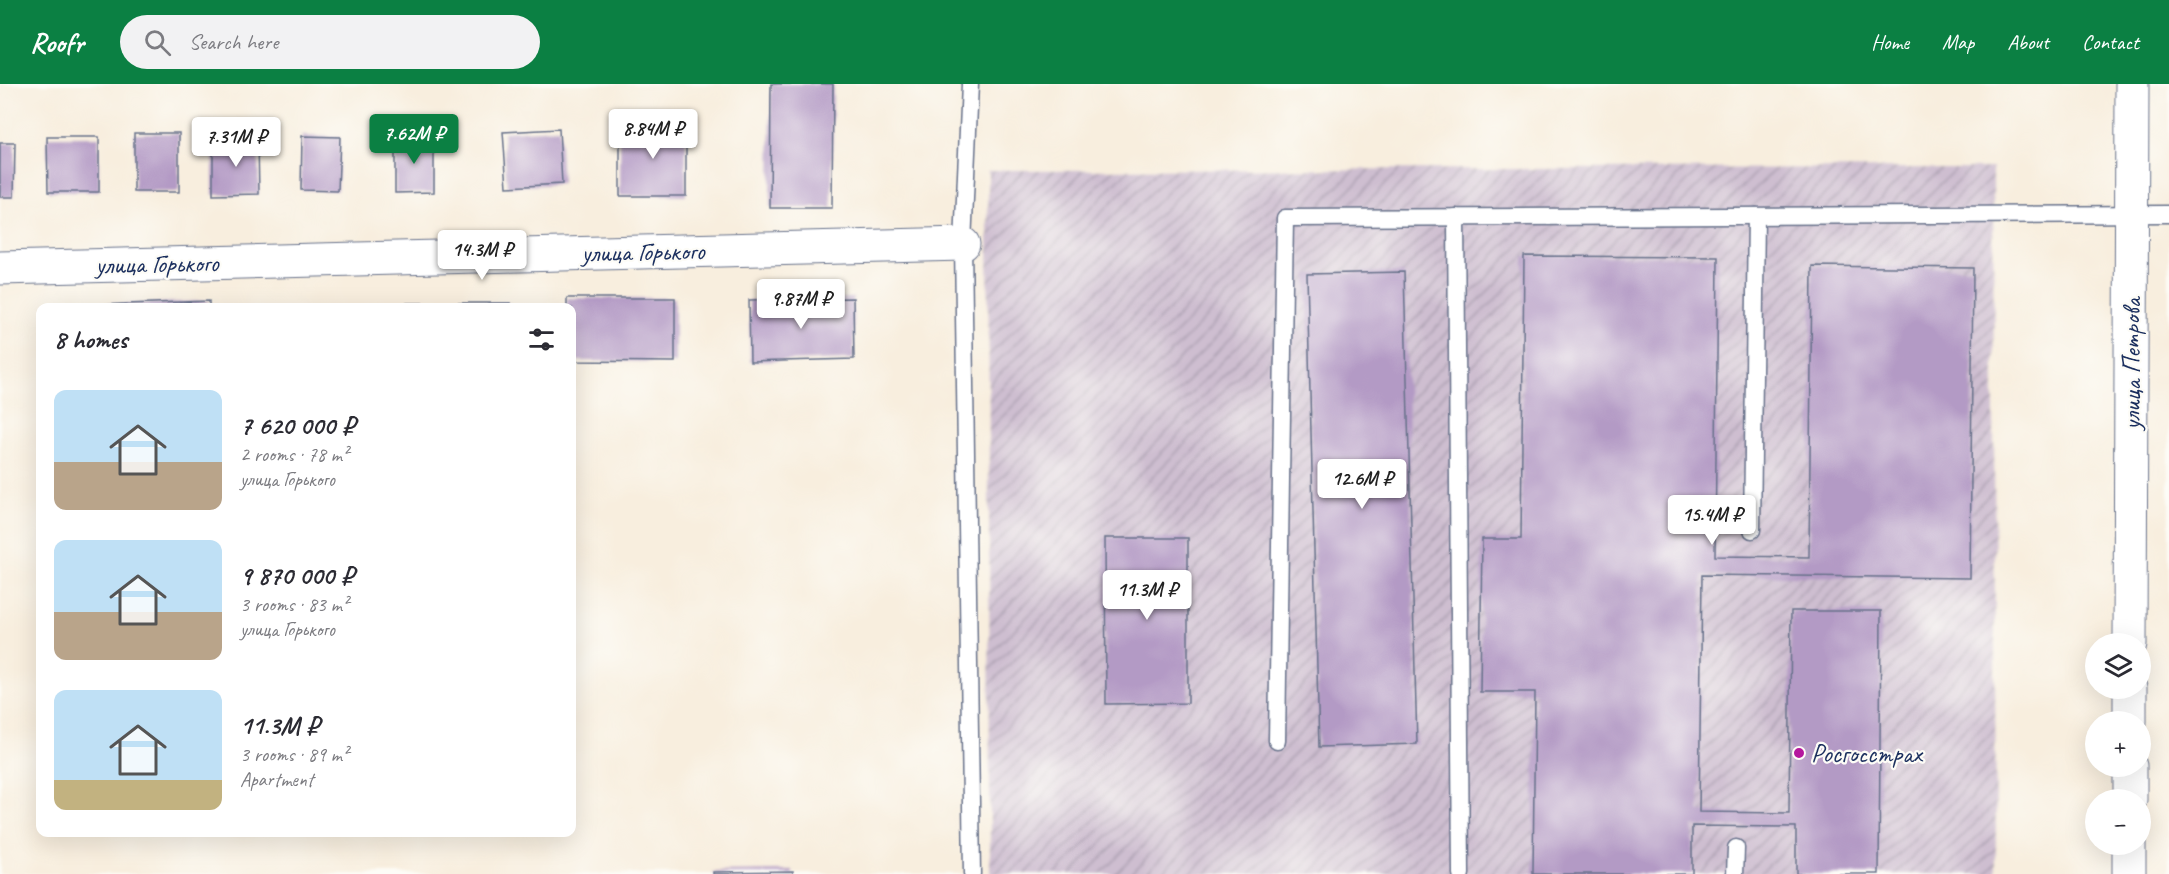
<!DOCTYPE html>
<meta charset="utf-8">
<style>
:root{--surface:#fff;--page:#f2f2f3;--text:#2b2b33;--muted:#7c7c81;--accent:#0b8043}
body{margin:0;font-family:Caveat,sans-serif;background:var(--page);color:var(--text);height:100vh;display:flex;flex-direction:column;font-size:22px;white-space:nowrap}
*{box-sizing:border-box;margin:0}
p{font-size:20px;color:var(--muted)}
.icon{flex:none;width:33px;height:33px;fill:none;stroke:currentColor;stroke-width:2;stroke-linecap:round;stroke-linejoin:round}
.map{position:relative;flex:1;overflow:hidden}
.details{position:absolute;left:36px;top:219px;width:540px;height:534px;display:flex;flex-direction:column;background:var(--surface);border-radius:12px;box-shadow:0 6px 24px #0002}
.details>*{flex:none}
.tools{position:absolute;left:2085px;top:549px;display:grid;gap:12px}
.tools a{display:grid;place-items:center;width:66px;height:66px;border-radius:50%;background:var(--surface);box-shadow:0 6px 24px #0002;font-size:30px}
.price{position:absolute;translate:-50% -51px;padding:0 14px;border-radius:6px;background:#fff;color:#222;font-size:20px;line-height:39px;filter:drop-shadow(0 2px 3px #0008)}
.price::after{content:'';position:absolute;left:50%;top:36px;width:18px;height:14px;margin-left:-9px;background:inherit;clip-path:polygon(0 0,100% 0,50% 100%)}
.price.active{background:var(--accent);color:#fff}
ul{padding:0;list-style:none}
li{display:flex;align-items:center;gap:18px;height:150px;padding:0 18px}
li span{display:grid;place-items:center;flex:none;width:168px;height:120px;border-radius:12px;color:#555}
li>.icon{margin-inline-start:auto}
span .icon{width:72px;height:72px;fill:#fffc;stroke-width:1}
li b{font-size:26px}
h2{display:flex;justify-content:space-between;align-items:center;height:72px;padding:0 18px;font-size:26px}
header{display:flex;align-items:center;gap:36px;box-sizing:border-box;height:84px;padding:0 30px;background:var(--accent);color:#fff}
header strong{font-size:28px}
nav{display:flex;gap:33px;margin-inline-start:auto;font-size:21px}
.search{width:420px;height:54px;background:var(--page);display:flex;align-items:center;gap:15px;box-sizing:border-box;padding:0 21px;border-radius:33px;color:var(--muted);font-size:22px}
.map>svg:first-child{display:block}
.industrial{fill:url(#industrial-furrows)}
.building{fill:#b39ac5}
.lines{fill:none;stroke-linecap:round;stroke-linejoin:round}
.lane-casing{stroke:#68728b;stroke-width:19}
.street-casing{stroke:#68728b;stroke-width:35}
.lane{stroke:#fff;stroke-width:16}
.street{stroke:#fff;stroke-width:33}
.poi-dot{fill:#b5179e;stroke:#fdfcf7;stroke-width:2}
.labels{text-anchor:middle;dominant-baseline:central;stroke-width:4.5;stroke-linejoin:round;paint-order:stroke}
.street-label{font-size:26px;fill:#1b2f5e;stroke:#fdfcf7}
.poi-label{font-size:26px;fill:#1b2f5e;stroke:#fdfcf7;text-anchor:start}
</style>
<header>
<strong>Roofr</strong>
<div class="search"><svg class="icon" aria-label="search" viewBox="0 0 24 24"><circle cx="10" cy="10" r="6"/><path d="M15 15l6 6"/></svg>Search here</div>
<nav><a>Home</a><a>Map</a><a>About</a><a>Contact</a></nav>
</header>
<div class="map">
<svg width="2169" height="790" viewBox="0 0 2169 790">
<defs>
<pattern id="industrial-furrows" width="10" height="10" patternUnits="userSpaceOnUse" patternTransform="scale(1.5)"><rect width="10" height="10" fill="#cebed0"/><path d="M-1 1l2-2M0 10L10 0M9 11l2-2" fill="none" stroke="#a69bac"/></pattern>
</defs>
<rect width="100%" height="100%" fill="#fdfcf7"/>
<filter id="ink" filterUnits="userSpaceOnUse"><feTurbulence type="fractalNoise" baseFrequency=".0167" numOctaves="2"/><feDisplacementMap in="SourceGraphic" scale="12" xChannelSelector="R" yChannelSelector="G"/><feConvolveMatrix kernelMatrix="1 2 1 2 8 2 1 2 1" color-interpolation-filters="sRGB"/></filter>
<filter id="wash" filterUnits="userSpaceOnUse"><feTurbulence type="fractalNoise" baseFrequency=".008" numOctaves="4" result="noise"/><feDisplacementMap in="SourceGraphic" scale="24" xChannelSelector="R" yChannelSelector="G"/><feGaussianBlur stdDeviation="1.35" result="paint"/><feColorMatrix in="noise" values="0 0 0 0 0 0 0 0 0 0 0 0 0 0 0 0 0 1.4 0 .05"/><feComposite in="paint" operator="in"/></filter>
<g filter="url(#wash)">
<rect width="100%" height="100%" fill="#f8eede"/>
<polygon class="industrial" points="1993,84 1996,790 990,790 988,86"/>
<g id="blocks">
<g class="building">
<polygon points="771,0 833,0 832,124 770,124"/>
<rect x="620" y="40" width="66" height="72"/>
<polygon points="559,45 562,100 507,103 503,48"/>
<rect x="134" y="49" width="45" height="59"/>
<polygon points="302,52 340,53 338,107 301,106"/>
<polygon points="47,53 99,53 99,108 48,108"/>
<polygon points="395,53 434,53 434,108 395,109"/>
<polygon points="213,57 258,57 259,110 213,111"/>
<polygon points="0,59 15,59 14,113 0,113"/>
<polygon points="1524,172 1718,173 1715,472 1809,473 1812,182 1973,184 1970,494 1702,491 1699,728 1789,729 1791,527 1881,527 1879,790 1796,790 1796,743 1692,742 1692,790 1533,790 1535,608 1480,608 1482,455 1521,455"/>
<polygon points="1404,188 1417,660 1319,663 1307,190"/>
<polygon points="567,214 675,214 675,278 572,277 572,224 567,224"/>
<polygon points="853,214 854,275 750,278 749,216"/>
<polygon points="209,217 209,224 99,224 99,221"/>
<rect x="407" y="219" width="103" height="5"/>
<polygon points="1105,454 1188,454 1188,619 1106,620"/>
<polygon points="793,787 793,790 713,790 713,788"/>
</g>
</g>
</g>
<g filter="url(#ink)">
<use href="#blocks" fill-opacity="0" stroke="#68728b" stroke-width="1.5"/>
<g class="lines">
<g class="lane-casing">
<g id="lane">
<polyline points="970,0 963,160 972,790"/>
<polyline points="1456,133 1461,790"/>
<polyline points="1752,446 1756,132"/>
<polyline points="1277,657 1285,134 2169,130"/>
<polyline points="1735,790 1736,764"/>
</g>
</g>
<g class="street-casing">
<g id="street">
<polyline points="0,184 963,160"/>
<polyline points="2130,560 2132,0"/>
<polyline points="2130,638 2130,604"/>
<polyline points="2130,716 2130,682"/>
<polyline points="2129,790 2129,760"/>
</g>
</g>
<use href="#lane" class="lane"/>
<use href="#street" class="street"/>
</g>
</g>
<circle class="poi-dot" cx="1799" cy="669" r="6"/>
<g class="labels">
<g class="street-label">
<text transform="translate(643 168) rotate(-1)">улица Горького</text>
<text transform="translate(157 180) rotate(-1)">улица Горького</text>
<text transform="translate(2131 280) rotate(-90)">улица Петрова</text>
</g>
<g class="poi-label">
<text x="1811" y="669">Росгосстрах</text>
</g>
</g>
</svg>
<div class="tools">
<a><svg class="icon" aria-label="layers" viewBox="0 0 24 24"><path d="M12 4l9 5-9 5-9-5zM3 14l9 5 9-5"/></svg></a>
<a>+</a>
<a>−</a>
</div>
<b class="price" style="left:653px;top:76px">8.84M ₽</b>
<b class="price active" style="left:414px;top:81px">7.62M ₽</b>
<b class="price" style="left:236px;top:84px">7.31M ₽</b>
<b class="price" style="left:482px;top:197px">14.3M ₽</b>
<b class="price" style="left:801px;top:246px">9.87M ₽</b>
<b class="price" style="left:1362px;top:426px">12.6M ₽</b>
<b class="price" style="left:1712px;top:462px">15.4M ₽</b>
<b class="price" style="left:1147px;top:537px">11.3M ₽</b>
<section class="details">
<h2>8 homes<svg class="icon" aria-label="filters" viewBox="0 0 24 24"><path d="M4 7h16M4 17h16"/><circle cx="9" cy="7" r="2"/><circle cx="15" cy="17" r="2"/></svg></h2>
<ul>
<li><span style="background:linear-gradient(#bfe0f5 60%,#b9a48a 0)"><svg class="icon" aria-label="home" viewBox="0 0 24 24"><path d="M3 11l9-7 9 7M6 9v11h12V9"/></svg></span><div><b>7 620 000 ₽</b><p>2 rooms · 78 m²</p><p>улица Горького</p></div></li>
<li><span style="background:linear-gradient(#bfe0f5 60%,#b9a48a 0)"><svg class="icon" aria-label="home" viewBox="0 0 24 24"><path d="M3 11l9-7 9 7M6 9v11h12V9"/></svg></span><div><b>9 870 000 ₽</b><p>3 rooms · 83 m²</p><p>улица Горького</p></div></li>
<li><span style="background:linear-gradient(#bfe0f5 75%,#c2b280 0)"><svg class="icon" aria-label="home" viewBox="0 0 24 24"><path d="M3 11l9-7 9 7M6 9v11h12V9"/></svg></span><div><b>11.3M ₽</b><p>3 rooms · 89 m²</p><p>Apartment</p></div></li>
</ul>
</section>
</div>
